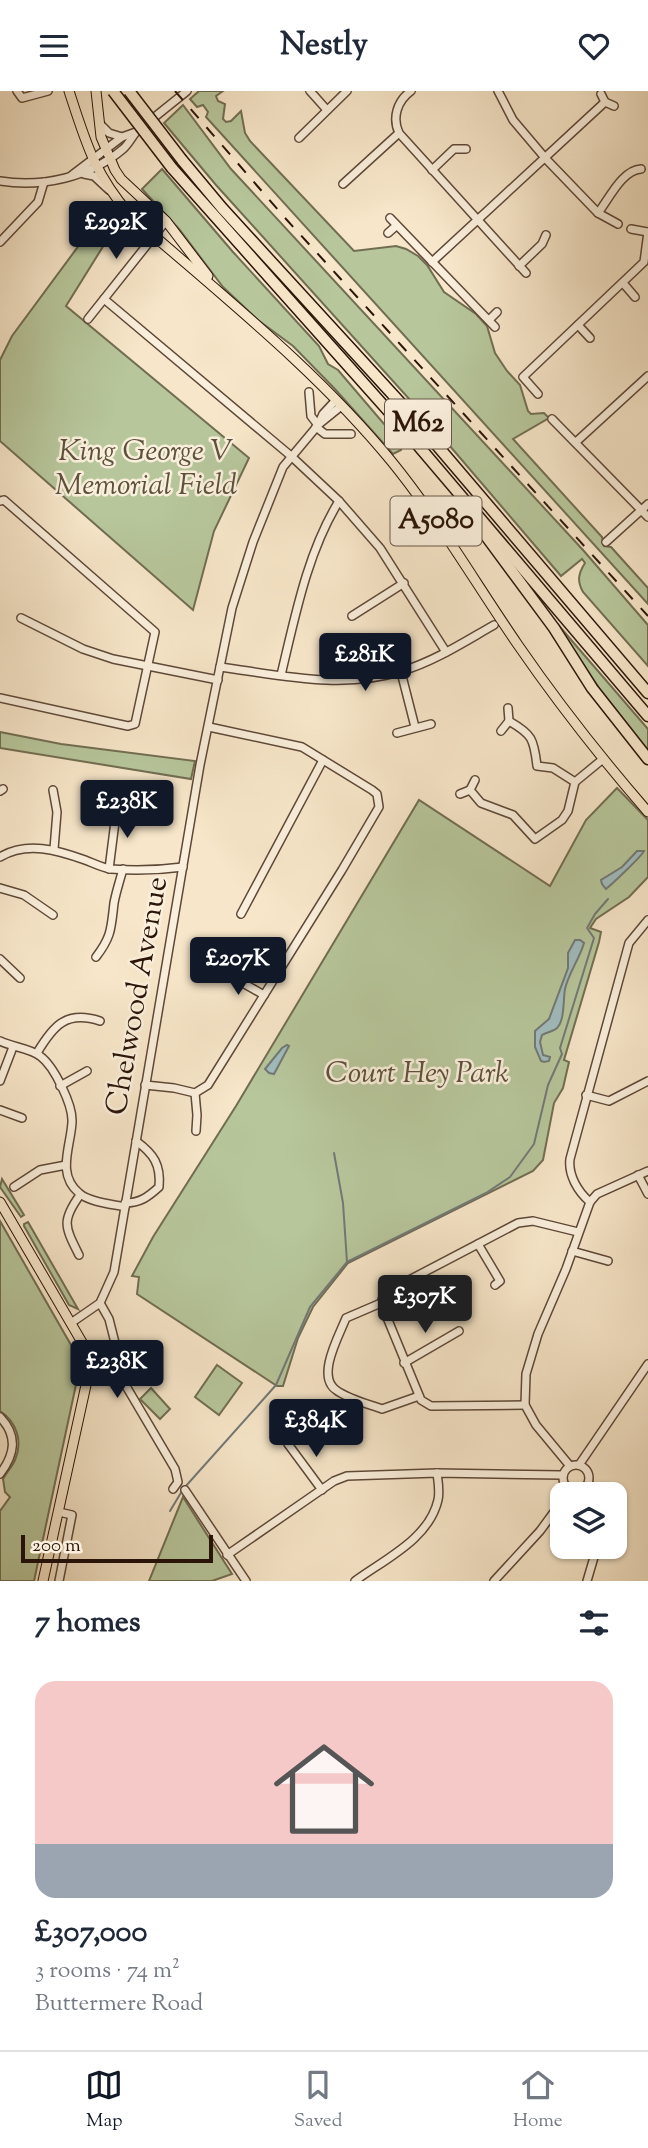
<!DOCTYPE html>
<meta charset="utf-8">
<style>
:root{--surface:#fff;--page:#f2f2f3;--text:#1f2937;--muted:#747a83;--line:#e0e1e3;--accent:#111827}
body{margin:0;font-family:"Sorts Mill Goudy",serif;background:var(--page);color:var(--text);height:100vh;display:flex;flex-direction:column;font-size:26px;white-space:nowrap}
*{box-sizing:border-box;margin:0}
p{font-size:23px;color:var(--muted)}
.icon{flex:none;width:38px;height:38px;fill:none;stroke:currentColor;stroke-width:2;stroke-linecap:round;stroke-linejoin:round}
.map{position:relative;height:1490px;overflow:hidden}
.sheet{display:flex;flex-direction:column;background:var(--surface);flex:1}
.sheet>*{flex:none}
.controls{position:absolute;left:550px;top:1391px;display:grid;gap:14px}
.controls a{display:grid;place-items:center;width:77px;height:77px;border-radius:14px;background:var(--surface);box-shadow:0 2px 5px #0004;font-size:35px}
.scale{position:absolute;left:21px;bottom:18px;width:192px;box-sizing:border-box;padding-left:7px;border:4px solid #2b1408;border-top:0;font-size:19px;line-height:24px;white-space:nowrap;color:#2b1408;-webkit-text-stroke:5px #faefdc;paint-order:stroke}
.price{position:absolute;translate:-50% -60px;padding:0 16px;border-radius:7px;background:var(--accent);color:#fff;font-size:23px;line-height:46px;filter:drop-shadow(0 2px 4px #0008)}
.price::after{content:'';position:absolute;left:50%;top:42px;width:21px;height:16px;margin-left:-10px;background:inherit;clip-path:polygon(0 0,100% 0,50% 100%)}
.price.selected{background:#222;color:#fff}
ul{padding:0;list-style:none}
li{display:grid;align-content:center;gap:14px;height:371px;padding:0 35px}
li+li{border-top:2px solid var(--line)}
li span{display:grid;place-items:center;height:217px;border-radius:21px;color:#555}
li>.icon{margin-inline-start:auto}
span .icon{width:126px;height:126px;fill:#fffc;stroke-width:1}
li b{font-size:30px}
h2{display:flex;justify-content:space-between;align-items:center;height:84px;padding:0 35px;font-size:30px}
header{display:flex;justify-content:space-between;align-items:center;height:91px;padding:0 35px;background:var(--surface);font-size:32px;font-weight:700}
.dock{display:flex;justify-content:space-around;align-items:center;height:98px;border-top:2px solid var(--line);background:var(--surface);font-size:19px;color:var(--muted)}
.dock a{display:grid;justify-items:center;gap:4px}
.dock .selected{color:var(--accent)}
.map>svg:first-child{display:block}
.green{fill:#b7c69b;stroke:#716d52;stroke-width:2}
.water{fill:#a1bdbf;stroke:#727976;stroke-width:2}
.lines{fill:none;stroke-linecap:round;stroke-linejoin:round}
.stream{stroke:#727976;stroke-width:2}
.minor-casing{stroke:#5e4838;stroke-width:10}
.major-casing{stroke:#2b1408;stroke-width:11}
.highway-casing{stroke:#2b1408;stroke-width:13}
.minor{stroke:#faefdc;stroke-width:7}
.major{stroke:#f7e6c9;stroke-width:9}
.highway{stroke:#f7e6c9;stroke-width:10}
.rail{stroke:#2b1408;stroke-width:2;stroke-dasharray:12 12;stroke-linecap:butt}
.highway-bridge-casing{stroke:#2b1408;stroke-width:13;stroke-linecap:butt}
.highway-bridge{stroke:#f7e6c9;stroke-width:10}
.labels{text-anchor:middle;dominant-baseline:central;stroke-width:5;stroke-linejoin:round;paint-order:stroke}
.shield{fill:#faefdc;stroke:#695648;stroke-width:2}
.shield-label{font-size:28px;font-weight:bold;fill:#2b1408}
.park-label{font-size:30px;font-style:italic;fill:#5c523b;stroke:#faefdc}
.street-label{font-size:30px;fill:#2b1408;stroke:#faefdc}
</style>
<header><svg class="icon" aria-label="menu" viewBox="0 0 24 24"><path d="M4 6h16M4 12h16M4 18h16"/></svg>Nestly<svg class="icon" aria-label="heart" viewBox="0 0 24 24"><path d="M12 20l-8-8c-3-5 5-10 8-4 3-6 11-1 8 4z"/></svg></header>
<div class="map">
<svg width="648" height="1490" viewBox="0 0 648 1490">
<rect width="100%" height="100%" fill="#f7e6c9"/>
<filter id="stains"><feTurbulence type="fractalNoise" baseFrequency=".00286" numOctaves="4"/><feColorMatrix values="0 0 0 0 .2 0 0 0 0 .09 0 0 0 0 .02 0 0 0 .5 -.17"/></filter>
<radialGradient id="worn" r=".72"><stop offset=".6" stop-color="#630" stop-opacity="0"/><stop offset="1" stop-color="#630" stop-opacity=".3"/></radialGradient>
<g class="green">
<polygon points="199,0 223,0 216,5 218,10 225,13 223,28 226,31 231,30 241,20 245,42 250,50 354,160 396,155 406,158 418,165 427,174 444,201 476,223 487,235 495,262 507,280 520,294 528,320 531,323 544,322 549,327 513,348 602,446 604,455 611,456 648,497 648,513 206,26 208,21 203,14 197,16 190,8"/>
<path d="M 183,14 L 231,78 L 583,459 L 648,534 L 648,575 L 583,501 C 577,490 578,483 585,472 L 582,468 L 561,485 L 420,320 L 216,94 L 164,32 Z"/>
<polygon points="162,78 233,161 319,255 328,273 338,279 402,354 401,359 393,363 334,297 293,255 258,229 223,196 179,138 142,98"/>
<polygon points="108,115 122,125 66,215 249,367 214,440 193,519 0,350 0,269 12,245"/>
<polygon points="554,529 648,638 648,660 599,597"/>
<polygon points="0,641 61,653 195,670 191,688 0,657"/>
<polygon points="617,697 648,729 648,786 629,806 596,828 590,837 601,841 599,851 564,969 569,971 563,997 554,1012 543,1069 533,1080 348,1172 313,1216 298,1247 283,1295 277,1295 137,1203 139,1186 132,1185 153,1146 236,1015 419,709 550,795 586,729"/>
<polygon points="2,1088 24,1124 21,1126 0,1096"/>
<path d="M 0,1130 L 75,1261 L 80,1275 L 34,1490 L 0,1490 L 0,1420 L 10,1406 L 5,1401 L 3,1388 C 6,1382 12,1376 15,1369 C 23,1351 17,1331 0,1320 Z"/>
<polygon points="28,1131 78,1218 69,1214 24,1135 24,1133"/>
<polygon points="217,1274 242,1292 219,1324 195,1306"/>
<polygon points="151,1297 170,1318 160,1328 140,1308"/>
<polygon points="183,1406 232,1483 212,1490 149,1490"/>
</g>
<g class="water">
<path d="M 637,760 L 644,760 C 642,765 612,793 606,798 L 602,793 L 601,789 L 622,776 Z"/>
<path d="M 575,849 L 580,849 L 584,852 C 579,869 569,881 565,898 C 563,908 565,929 557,937 C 554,940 545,942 542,944 L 540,951 L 543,964 L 550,966 L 549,970 L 544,971 L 541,970 L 535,956 L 535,940 L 549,928 L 568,877 L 568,862 Z"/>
<polygon points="287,954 289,955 274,983 269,982 265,978 282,957"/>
</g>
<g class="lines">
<g class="stream">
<polyline points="334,1062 343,1112 347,1171"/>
<polyline points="185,1396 276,1294 310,1216 347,1171 486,1102 510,1086 534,1053 548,994 562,963 560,957 594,847 587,837 595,823 608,808"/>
<polyline points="170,1420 182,1400"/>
</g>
<g class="minor-casing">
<g id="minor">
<polyline points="17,0 22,7 48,0"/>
<polyline points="310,0 327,19"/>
<path d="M 411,0 C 397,10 392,27 399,42 L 526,182"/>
<polyline points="498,0 513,29 546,68 598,122 618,133"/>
<polyline points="601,3 605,11 614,15"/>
<polyline points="100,33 109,42 122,46"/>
<polyline points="299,47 347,0"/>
<polyline points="432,79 454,58 466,58"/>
<polyline points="84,83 94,85 109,99"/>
<polyline points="72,84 122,46 136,41 187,0"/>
<path d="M 0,90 C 42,97 90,86 123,58 C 128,54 132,46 136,41"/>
<polyline points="343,93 399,42"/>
<path d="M 598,122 C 609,108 622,79 641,78"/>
<polyline points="390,127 495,236"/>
<polyline points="631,138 648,141"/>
<polyline points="388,142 396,135"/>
<polyline points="0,151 38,111 44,91"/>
<polyline points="432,171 605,11"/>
<polyline points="519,175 542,153 546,144"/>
<polyline points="623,192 635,206"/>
<polyline points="104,208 291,365 339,410 380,457 446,561"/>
<polyline points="88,228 166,130"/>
<polyline points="489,229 497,221"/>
<polyline points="578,234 590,247"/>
<polyline points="309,301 311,325 318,334"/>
<polyline points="538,303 523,286 644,171 648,141"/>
<polyline points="552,328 648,426"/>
<polyline points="319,332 323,323 335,310"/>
<polyline points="316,336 325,343 351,343"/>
<polyline points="576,351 648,285"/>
<polyline points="0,410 4,409 155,541 135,633 128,635 114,632 0,607"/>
<polyline points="606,451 648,413"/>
<polyline points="352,525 404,492"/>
<polyline points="21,527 83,558 113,568 218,589"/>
<path d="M 220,576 C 280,584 343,599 402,580 C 435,570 464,551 494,534"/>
<polyline points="401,581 415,636"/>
<path d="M 281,584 C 295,526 307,462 339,410"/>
<polyline points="508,617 509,630"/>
<path d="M 509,630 C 532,643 534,648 537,675 L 553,677 L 575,691"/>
<polyline points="501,640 509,630"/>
<polyline points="397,642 431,633"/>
<polyline points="53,699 57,721 54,758"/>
<polyline points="470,699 481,712 513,724 535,748 562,729 568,720 575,691 603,668"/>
<polyline points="470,699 475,689"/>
<polyline points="0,700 3,698"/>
<polyline points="460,703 470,699"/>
<path d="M 0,766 C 27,750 57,759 85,769 C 93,772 103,777 111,778 C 135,780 160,779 183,776"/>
<polyline points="109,778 117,715"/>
<polyline points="0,797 24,804 53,824"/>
<polyline points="241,823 323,669"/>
<path d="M 96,866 C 112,845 111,837 114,812 C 116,801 120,789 123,778"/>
<polyline points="0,868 20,887"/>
<polyline points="227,883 264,904"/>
<path d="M 0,950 C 12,956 30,957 40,965 C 54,975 73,1014 72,1031 C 71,1055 56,1083 79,1102 C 89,1111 111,1113 125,1116"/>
<path d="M 37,962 C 53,935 66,919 100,930"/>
<polyline points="0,990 13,956"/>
<polyline points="145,994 174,997 195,1002 208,994 342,779 379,716 377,703 372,699 302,656 209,636"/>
<polyline points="60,995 87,980"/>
<polyline points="195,1002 197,1024 196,1040"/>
<polyline points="586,1004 609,1010 648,990"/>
<polyline points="0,1019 22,1027"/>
<polyline points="638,1084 648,1103"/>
<polyline points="14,1096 40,1079 66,1074"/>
<path d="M 590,1111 C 578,1101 568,1084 570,1068 L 629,852 L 648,829"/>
<path d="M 125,1112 C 140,1112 148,1106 159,1096 C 161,1074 154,1063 136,1050"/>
<polyline points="478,1153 500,1190 495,1194"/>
<polyline points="572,1160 608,1170"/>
<path d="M 79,1164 C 65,1136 61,1130 80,1104"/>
<polyline points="100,1212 109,1228 126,1295 175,1378 178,1391 173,1398"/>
<path d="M 381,1212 L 346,1227 C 339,1245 316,1285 336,1299 C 348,1308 368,1313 382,1318 L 419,1305"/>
<polyline points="71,1232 100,1212 114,1181 200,674 232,517 253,451 283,376 319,333 340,316"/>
<polyline points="404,1272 459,1240"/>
<polyline points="525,1314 431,1315 421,1309 381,1212 383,1206 392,1198 518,1132 533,1130 578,1141"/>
<path d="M 0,1326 C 18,1345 15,1363 0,1383"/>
<polyline points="288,1353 322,1399"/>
<circle cx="576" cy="1387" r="13"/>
<polyline points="579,1374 648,1273"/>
<polyline points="570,1375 536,1334 525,1314 526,1283 538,1243 566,1178 590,1111 597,1103 648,1080"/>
<polyline points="185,1399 246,1490"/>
<polyline points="59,1421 72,1424 59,1490"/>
<polyline points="227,1464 334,1390 347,1385 437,1382 562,1384"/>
<path d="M 355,1490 C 385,1468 429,1448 438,1409 C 440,1400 438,1390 437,1382"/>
<polyline points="494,1490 540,1440 562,1410"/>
<polyline points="587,1490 597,1456"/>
</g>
</g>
<g class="major-casing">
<g id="major">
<path d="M 69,0 C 86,52 94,82 130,124 C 220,203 317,279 392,371 C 439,429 476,493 518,554 C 558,612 602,668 648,721"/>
<polyline points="96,0 101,46 115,79 121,88 166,130 208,185"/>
<polyline points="0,1111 83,1253 87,1264 88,1285 43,1490"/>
</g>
</g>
<g class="highway-casing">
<g id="highway">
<polyline points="182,69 222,117 406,318 648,602"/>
<polyline points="172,77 399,332 648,625"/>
<polyline points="483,441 554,537 592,597 648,668"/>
</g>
</g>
<use href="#minor" class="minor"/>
<use href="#major" class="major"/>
<use href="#highway" class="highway"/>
<polyline class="rail" points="175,0 286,128 648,525"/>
<g class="highway-bridge-casing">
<g id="highway-bridge">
<polyline points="113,0 172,77"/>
<polyline points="129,0 182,69"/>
</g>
</g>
<use href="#highway-bridge" class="highway-bridge"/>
</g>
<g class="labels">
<g class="shield">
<rect x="385" y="308.5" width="66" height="49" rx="5"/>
<rect x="390.5" y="405.5" width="91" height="49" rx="5"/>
</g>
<g class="shield-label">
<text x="418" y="333">M62</text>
<text x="436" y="430">A5080</text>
</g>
<g class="park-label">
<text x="146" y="361">King George V<tspan x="146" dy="34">Memorial Field</tspan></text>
<text x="417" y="983">Court Hey Park</text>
</g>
<g class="street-label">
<text transform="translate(138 905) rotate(-80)">Chelwood Avenue</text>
</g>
</g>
<rect width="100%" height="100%" filter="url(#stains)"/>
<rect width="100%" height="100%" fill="url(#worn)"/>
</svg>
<div class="controls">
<a><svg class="icon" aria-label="layers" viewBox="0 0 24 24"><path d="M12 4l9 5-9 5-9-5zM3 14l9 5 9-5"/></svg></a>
</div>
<div class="scale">200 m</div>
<b class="price" style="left:116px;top:170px">£292K</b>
<b class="price" style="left:365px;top:602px">£281K</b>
<b class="price" style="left:127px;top:749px">£238K</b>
<b class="price" style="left:238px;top:906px">£207K</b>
<b class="price selected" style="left:425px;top:1244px">£307K</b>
<b class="price" style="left:117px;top:1309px">£238K</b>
<b class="price" style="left:316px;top:1368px">£384K</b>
</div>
<section class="sheet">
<h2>7 homes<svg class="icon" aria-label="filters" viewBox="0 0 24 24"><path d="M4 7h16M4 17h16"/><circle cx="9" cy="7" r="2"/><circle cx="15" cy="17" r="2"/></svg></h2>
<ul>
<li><span style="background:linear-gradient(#f6c9c9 75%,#9aa5b1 0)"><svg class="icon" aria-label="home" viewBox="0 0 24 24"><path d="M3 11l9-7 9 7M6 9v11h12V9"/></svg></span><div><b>£307,000</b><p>3 rooms · 74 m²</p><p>Buttermere Road</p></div></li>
</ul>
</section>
<nav class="dock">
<a class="selected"><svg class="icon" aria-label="map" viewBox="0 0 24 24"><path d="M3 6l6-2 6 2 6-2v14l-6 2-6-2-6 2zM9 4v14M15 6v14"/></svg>Map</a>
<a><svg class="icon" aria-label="saved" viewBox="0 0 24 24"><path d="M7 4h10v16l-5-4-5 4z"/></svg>Saved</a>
<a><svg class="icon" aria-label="home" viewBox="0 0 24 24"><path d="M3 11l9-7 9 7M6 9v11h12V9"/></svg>Home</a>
</nav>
